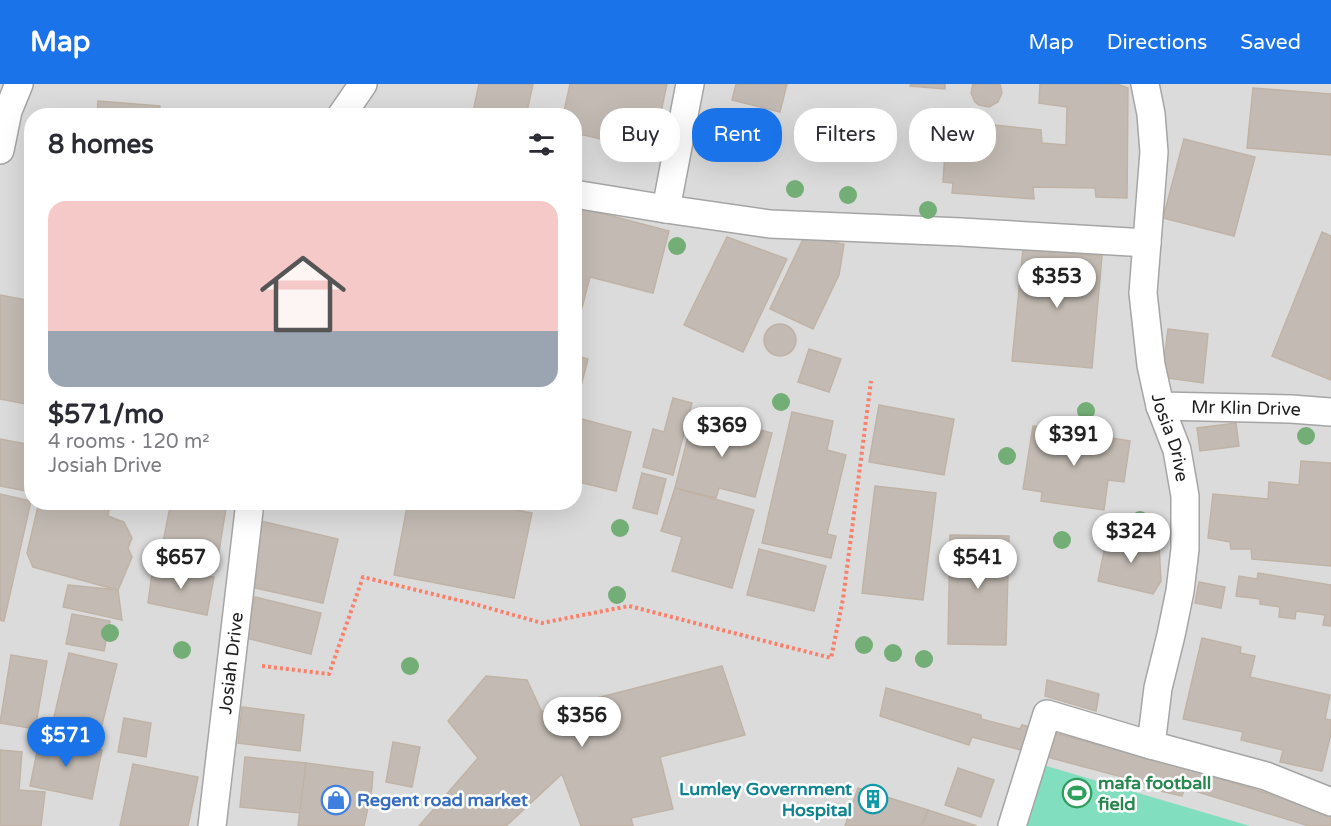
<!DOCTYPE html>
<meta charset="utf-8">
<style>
:root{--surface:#fff;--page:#f7f7f7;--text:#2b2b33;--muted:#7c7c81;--accent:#1a73e8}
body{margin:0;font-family:"Varela Round",sans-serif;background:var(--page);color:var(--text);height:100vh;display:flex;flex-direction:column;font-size:22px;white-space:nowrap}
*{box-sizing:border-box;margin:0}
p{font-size:20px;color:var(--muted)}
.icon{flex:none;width:33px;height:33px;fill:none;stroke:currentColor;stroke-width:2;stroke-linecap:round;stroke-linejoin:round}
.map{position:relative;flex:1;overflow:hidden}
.sheet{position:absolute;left:24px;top:24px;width:558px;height:402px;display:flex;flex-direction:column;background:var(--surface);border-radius:24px;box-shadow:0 6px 24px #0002}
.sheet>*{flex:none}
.top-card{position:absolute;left:600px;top:24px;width:570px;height:54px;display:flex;gap:12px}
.price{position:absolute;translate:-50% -51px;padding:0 14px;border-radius:21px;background:#fff;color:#222;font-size:20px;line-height:39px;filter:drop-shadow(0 2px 3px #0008)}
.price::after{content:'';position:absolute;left:50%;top:36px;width:18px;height:14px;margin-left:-9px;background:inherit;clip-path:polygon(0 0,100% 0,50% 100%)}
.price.current{background:var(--accent);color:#fff}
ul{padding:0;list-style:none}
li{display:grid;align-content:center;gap:12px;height:318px;padding:0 24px}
li span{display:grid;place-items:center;height:186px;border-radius:18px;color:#555}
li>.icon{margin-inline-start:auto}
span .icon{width:108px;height:108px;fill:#fffc;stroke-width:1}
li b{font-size:26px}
h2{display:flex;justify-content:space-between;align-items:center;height:72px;padding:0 24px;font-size:26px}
.tag{padding:0 21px;border-radius:24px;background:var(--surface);box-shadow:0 6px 24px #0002;font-size:21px;line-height:54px}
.tag.current{background:var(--accent);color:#fff}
header{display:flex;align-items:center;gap:36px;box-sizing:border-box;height:84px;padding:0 30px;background:var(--accent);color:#fff}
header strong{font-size:28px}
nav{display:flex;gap:33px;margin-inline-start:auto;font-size:21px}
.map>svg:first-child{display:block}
.residential{fill:#dcdbdb;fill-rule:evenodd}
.pitch{fill:#81debf}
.building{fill:#c3bbb3;stroke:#c0b3a6;stroke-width:1.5}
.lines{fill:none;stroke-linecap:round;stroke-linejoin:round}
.minor-casing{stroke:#a5a5a5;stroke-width:30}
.path{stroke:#fa806a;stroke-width:4;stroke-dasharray:3 3;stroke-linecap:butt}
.minor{stroke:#fff;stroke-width:27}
.tree{fill:#72ae75}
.labels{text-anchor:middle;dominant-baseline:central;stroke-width:5;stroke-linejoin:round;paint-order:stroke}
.street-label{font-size:18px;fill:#1e1e1e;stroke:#fff}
.leisure-label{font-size:18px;font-weight:bold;fill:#27864d;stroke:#fff;text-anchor:start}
.culture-label{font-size:18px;font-weight:bold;fill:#0d838f;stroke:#fff;text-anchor:end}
.shop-label{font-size:18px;font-weight:bold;fill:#366cbe;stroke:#fff;text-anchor:start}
</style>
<header>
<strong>Map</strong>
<nav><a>Map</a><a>Directions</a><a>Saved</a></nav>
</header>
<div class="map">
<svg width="1331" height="742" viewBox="0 0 1331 742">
<rect width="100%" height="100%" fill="#efece4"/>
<path class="residential" d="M 0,0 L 1331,0 L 1331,742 L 0,742 ZM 32,32 L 574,32 L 574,418 L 32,418 Z"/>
<polygon class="pitch" points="1026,676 1250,742 1006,742"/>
<g class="building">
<polygon points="479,0 533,0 526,32 472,32"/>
<polygon points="570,0 667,0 656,51 628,44 624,60 574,49 574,32 563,32"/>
<polygon points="736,0 787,0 780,28 732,16"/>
<polygon points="911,0 945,0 945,5 910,2"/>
<polygon points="973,0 1000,0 1002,9 998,18 989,23 979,21 975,18 971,9"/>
<polygon points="1040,0 1117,0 1128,4 1127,114 1096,113 1095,104 1033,103 1034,115 952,109 953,99 943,98 947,36 1041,46 1042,59 1066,61 1067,23 1039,19"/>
<polygon points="1253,4 1331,10 1331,71 1247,64"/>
<polygon points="98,17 160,22 159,32 97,32"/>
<polygon points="1184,55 1255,73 1234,152 1163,134"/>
<polygon points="574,122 669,147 653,209 590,193 574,254"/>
<polygon points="1322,148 1331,152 1331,296 1272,272"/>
<polygon points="727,153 787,175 743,268 684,241"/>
<polygon points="804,153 844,160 839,191 813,245 770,225"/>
<polygon points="1023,165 1102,172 1092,284 1012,277"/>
<polygon points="0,211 32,217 32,321 0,315"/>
<circle cx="780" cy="256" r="16"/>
<polygon points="1168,245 1208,250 1203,299 1162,293"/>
<polygon points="809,265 841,275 829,308 798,298"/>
<polygon points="574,271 588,275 574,329"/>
<polygon points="673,314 692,319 673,391 643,383 653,345 664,348"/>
<polygon points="879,321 954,335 944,391 869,378"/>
<polygon points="792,328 833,337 827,366 846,371 827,450 836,452 831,474 762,459"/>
<polygon points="694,329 772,349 755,413 719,404 716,414 675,404"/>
<polygon points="574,333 631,348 616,407 574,397"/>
<polygon points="1236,339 1239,362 1200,367 1197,344"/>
<polygon points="1033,342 1130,357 1124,398 1108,396 1104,426 1041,417 1042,408 1023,405"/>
<polygon points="0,355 32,361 32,408 0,402"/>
<polygon points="1301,377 1331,379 1331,482 1252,475 1251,465 1231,465 1230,458 1208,454 1213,410 1268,415 1269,398 1299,401"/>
<polygon points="642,389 666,395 657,430 633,424"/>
<polygon points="875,402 936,409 923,516 862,509"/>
<polygon points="675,404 754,426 732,504 672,487 682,453 661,447"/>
<polygon points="0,410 31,417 4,537 0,536"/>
<polygon points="39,418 110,419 108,432 124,438 132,454 128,464 132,473 118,506 33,483 27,469"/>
<polygon points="171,418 227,418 216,486 160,473"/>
<polygon points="408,418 477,418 532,429 514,514 394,491"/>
<polygon points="261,437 338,455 323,519 246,502"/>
<polygon points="1108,447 1159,461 1161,497 1153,510 1098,497"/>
<polygon points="950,451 1009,452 1006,561 948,560"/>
<polygon points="759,465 826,482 814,527 747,511"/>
<polygon points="153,482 214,493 207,531 148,519"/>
<polygon points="1258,489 1331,501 1331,542 1323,541 1325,531 1296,527 1295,535 1279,533 1280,523 1260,520 1260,515 1236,512 1239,492 1257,495"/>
<polygon points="1199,498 1225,503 1221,524 1195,519"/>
<polygon points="68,501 118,506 122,536 63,523"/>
<polygon points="255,513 321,529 311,570 246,554"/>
<polygon points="72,530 110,537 104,567 66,560"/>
<polygon points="1202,554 1241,563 1240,569 1255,572 1250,593 1330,611 1325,635 1331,636 1331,649 1322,687 1280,678 1283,666 1241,656 1243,648 1183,635"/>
<polygon points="69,569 117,580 98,657 51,646"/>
<polygon points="11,571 47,577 35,645 0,639"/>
<polygon points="722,582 745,651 660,673 673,725 631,734 633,742 581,742 562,690 506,742 419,742 478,674 448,637 486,592 527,596 542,628"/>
<polygon points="1047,596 1099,610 1096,627 1045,612"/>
<polygon points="886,604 981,631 981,635 1020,645 1022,641 1166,678 1295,718 1331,732 1331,742 1309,742 1185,704 1182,712 1155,706 1156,702 972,653 969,661 880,632"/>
<polygon points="242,623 304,631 300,667 238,659"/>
<polygon points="124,634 151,639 146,673 118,668"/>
<polygon points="40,653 102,666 92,715 30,702"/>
<polygon points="393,658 420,663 412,703 386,698"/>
<polygon points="0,666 22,668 19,706 45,708 41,742 0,742"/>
<polygon points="245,673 306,679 301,729 240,723"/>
<polygon points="306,679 373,688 372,704 364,742 298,742"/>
<polygon points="133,680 198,693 188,742 120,742"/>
<polygon points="958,684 994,696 981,733 945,721"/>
<polygon points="858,704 928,726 922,742 845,742"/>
<polygon points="928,726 977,742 922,742"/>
</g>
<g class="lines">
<g class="minor-casing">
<g id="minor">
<path id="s1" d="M 1145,0 L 1151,30 L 1154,68 L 1143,209 L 1151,281 L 1160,322 L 1177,366 L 1185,412 L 1185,465 L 1180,507 L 1171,551 L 1158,604 L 1151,661 L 1266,692 L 1331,718"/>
<polyline points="341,32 363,0"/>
<polyline points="0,66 8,27 19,0"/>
<polyline points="574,110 666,125 770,140 961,148 1147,159"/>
<polyline points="666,125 690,0"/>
<path id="s2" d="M 1160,322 L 1291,325 L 1331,328"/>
<path id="s3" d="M 212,742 L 250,418"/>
<polyline points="1012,742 1047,630 1151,661"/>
</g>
</g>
<polyline class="path" points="262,582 329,590 363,493 478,521 542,539 629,522 831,574 843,515 871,297"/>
<use href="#minor" class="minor"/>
</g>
<g class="tree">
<circle cx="931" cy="52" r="9"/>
<circle cx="795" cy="105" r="9"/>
<circle cx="848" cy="111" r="9"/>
<circle cx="928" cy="126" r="9"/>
<circle cx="677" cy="162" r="9"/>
<circle cx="781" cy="318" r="9"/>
<circle cx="1086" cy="327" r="9"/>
<circle cx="1306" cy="352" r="9"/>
<circle cx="1007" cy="372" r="9"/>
<circle cx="1140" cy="436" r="9"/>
<circle cx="620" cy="444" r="9"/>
<circle cx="1062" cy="456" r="9"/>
<circle cx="617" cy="511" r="9"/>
<circle cx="110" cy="549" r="9"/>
<circle cx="864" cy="561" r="9"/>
<circle cx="182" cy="566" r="9"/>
<circle cx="893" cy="569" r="9"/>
<circle cx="924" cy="575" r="9"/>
<circle cx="410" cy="582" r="9"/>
</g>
<defs>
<g id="stadium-ring" transform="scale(1.5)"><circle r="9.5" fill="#fff" stroke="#2e9e5b" stroke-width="1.5"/><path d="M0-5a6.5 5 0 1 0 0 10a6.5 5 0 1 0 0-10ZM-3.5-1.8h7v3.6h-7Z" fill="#2e9e5b"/></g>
<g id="building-ring" transform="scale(1.5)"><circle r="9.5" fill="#fff" stroke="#0f9aa8" stroke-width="1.5"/><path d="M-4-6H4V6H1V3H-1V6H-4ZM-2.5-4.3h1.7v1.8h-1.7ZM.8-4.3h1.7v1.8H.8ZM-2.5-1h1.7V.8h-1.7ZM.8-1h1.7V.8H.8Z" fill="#0f9aa8"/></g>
<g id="shop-ring" transform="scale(1.5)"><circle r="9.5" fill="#fff" stroke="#3f7fe0" stroke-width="1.5"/><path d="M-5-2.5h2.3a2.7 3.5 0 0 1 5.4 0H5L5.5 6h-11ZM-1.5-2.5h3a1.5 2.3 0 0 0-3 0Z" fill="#3f7fe0"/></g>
</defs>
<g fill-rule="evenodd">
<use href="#stadium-ring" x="1077" y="709"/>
<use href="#building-ring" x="873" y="715"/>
<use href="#shop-ring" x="336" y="716"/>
</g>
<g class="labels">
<g class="street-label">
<text stroke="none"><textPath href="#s2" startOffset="86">Mr Klin Drive</textPath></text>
<text stroke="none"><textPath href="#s1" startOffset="358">Josia Drive</textPath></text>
<text stroke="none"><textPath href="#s3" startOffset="164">Josiah Drive</textPath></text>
</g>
<g class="leisure-label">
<text x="1098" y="699">mafa football<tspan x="1098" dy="21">field</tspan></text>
</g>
<g class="culture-label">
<text x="852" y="705">Lumley Government<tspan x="852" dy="21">Hospital</tspan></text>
</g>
<g class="shop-label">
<text x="357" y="716">Regent road market</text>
</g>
</g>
</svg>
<b class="price" style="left:1057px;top:225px">$353</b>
<b class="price" style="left:722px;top:374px">$369</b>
<b class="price" style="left:1074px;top:383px">$391</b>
<b class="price" style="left:1131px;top:480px">$324</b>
<b class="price" style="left:181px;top:506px">$657</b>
<b class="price" style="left:978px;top:506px">$541</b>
<b class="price" style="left:582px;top:664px">$356</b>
<b class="price current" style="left:66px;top:684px">$571</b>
<div class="top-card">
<a class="tag">Buy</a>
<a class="tag current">Rent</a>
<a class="tag">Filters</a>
<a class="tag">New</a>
</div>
<section class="sheet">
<h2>8 homes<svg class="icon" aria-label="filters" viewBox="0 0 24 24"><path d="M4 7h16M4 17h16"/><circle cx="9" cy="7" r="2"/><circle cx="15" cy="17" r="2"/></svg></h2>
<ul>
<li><span style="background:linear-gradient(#f6c9c9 70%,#9aa5b1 0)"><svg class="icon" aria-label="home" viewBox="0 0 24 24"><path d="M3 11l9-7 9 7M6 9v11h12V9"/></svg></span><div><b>$571/mo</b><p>4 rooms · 120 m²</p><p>Josiah Drive</p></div></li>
</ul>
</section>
</div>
